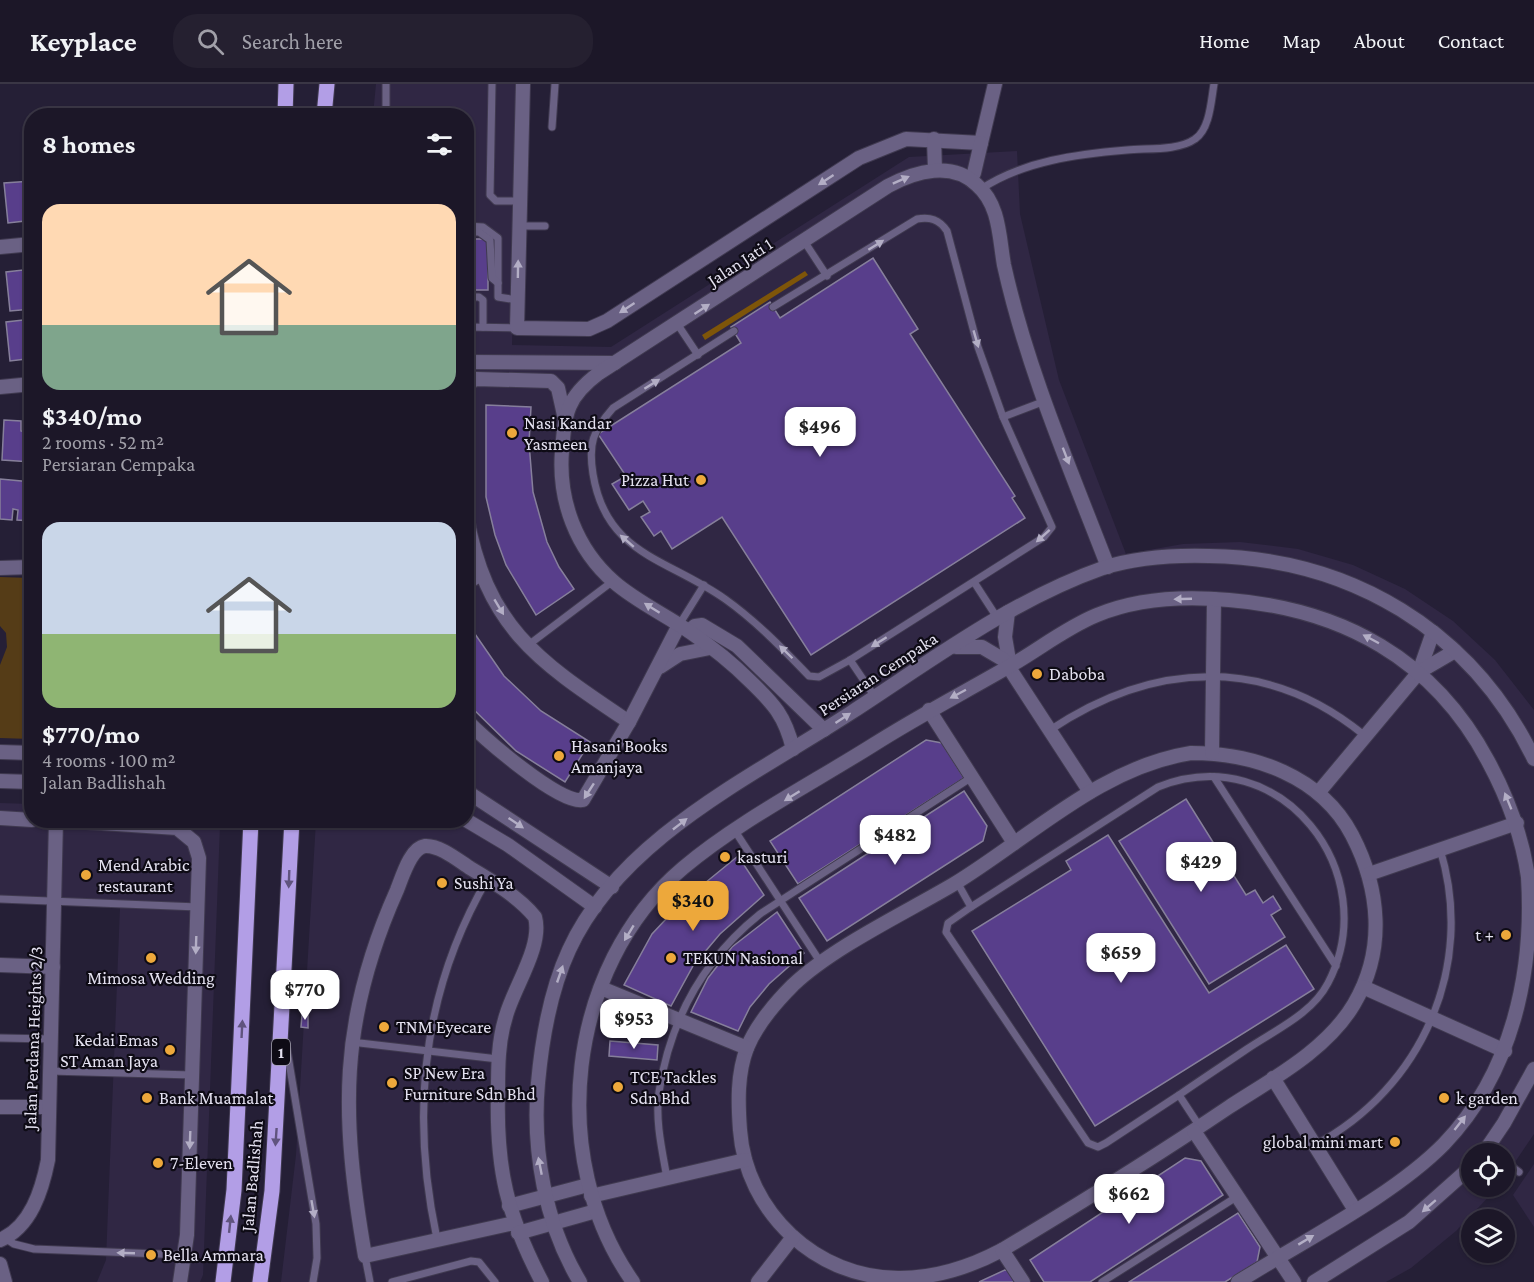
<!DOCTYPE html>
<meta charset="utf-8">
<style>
:root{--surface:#1c1728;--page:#252030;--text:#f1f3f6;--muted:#a09fa8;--line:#3a3645;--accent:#eda83b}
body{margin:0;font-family:"Crimson Pro",serif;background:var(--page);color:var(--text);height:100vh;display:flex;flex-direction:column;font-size:22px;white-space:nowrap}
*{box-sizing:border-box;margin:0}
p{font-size:20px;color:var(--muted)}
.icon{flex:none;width:33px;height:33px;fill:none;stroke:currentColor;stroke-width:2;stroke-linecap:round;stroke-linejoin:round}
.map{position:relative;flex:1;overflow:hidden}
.details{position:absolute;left:24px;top:24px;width:450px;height:720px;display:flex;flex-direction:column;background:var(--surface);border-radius:24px;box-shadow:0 2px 4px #0004,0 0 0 2px var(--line)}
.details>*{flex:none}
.tools{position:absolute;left:1461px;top:1059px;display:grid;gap:12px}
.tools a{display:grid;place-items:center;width:54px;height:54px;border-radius:50%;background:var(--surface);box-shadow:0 2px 4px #0004,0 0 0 2px var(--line);font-size:30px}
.price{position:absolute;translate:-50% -51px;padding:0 14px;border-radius:12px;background:#fff;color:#222;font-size:20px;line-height:39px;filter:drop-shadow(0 2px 3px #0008)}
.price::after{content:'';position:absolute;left:50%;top:36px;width:18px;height:14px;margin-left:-9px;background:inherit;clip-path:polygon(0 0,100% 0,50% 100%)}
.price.active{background:var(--accent);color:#111}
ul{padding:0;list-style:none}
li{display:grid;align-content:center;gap:12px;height:318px;padding:0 18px}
li span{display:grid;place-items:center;height:186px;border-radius:18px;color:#555}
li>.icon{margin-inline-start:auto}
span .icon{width:108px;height:108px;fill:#fffc;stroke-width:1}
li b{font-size:26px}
h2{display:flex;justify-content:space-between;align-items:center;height:72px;padding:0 18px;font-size:26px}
header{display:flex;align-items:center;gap:36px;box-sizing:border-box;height:84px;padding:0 30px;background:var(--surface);border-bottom:2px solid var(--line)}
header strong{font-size:28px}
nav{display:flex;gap:33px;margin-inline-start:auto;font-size:21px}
.search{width:420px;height:54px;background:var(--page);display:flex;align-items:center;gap:15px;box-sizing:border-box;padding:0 21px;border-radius:24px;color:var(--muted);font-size:22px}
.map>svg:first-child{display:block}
.built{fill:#302744}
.green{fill:#553c17}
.water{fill:#7e5509}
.building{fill:#583e8b;stroke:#867f9b;stroke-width:1.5}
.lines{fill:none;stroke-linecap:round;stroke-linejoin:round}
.service-casing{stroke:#403a50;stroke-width:9}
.minor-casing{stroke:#403a50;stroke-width:16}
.primary-casing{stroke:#403a50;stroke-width:17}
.service{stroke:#6a6184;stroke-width:7}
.minor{stroke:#6a6184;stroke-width:14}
.primary{stroke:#b29ee6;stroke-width:15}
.oneway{fill:#b3aec5}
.oneway2{fill:#60547e}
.poi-dot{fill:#eda83b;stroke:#0e0b15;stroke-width:2}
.labels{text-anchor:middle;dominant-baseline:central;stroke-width:4.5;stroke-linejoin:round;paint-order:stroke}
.shield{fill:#0e0b15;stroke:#a4a1ae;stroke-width:1.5}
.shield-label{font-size:16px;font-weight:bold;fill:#e4e1f0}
.street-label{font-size:18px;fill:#e4e1f0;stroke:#0e0b15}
.poi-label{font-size:18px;fill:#e4e1f0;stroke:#0e0b15;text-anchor:start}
</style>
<header>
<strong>Keyplace</strong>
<div class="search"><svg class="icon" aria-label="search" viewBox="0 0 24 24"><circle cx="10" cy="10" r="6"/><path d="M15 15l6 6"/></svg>Search here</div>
<nav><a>Home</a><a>Map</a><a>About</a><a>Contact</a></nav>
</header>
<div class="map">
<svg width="1534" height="1198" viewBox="0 0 1534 1198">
<rect width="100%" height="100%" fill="#251f36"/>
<g class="built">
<polygon points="376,0 519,0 512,261 611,263 909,73 1017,67 1020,130 1059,296 1126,470 1183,460 1240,458 1298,465 1353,481 1405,505 1453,537 1495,576 1534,626 1534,1050 1505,1093 1504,1070 1472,1070 1472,1102 1498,1103 1456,1147 1411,1184 1386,1198 281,1198 296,1071 316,737 466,736 466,32 373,31"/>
<polygon points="0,719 31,720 32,736 216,736 220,741 203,1191 200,1198 97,1198 106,1176 120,824 0,819"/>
<polygon points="1534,1080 1534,1143 1513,1111"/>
</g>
<polygon class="green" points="0,493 31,494 31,655 0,654 0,581 7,563 6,549 0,542"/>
<polygon class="water" points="805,187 808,191 705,256 702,251"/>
<g class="building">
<polygon points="32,97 32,137 29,126 24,127 25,137 8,139 4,99"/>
<rect x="466" y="155" width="22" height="51"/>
<polygon points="873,174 918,245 910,250 1015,412 1012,414 1025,434 811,571 722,433 672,465 661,447 654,452 641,433 650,428 643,417 629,426 612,400 626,392 598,350 741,259 731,243 770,218 780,234"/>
<polygon points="32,185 32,225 10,227 6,188 23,186 24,196 30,196 28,186"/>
<polygon points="32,235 32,269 31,265 25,265 26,275 10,277 6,238"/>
<polygon points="486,321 531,323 529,359 533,408 547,458 559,483 574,505 536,531 506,481 495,451 486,413"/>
<polygon points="4,336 21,337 21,347 26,348 27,338 32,338 32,378 2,376"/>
<polygon points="0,395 32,398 32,437 17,436 18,426 13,425 12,436 0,435"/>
<polygon points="466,537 504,592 541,627 590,658 565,698 516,667 466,618"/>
<polygon points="926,656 942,659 964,694 798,800 770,757"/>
<polygon points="964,707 987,742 983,757 827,857 799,814"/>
<polygon points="1186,715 1246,811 1255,806 1263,819 1273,812 1281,825 1271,831 1285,853 1209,900 1119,757"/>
<polygon points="1108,751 1209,909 1286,861 1314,905 1095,1042 972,847 1071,786 1066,777"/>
<polygon points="738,772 764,811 720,850 693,882 671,922 624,901 652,850 683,817"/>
<polygon points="777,828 804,869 769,900 750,923 738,947 691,928 708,894 732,863"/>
<polygon points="302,931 308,931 308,944 301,943"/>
<polygon points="610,957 658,961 657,976 609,972"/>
<polygon points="1185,1074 1201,1077 1223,1111 1090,1198 1044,1198 1030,1176"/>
<polygon points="1238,1129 1260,1163 1257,1178 1225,1198 1129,1198"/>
<polygon points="1007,1185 1015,1198 979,1198"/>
</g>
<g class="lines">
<g class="service-casing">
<g id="service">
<polyline points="492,0 490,111 496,117 519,117"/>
<polyline points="386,32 386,0"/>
<polyline points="552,43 555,0"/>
<path d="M 981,105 C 1023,77 1078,70 1127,66 C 1147,64 1178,67 1195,55 C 1210,45 1211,17 1214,0"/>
<polyline points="466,142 483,143 498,154 498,213 517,216"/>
<polyline points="519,142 545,142"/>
<polyline points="466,148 479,148 490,156 492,194 498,199"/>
<polyline points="804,157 827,192"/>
<polyline points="466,213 479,213 483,216 483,243"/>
<polyline points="678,241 698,271"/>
<polyline points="466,243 517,244"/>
<path d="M 734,247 L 613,324 C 593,347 588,359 593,390 C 606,471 667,474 725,515 C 756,537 783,565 809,592 L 819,593 L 850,576 L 1044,453 L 1052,443 L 1003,333 L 978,263 L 947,147 C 939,135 930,133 917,135 L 773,223"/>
<polyline points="1003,333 1045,317"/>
<polyline points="974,498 998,535"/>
<polyline points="466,503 483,493"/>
<polyline points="679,541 704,501"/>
<polyline points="527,562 613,497"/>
<polyline points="850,576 875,613"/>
<path d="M 1050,646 C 1153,577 1266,571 1364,651"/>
<polyline points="1214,693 1336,882"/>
<polyline points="735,747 821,879"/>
<polyline points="957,798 971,823 948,839 946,848 1088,1059 1098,1063 1106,1059 1179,1011"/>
<polyline points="0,815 198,823"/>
<path d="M 971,823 L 1158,703 C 1281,654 1385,789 1328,899 C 1312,930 1275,946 1247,965 C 1225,980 1202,995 1179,1011 L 1200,1043"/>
<polyline points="0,954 51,955"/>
<polyline points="351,958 498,975"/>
<polyline points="286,960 316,1140 317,1174 313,1198"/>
<polyline points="50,987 192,991"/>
<path d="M 1315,1061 C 1422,1004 1476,882 1440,765"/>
<polyline points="1504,1077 1519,1088"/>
<path d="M 667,1094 C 662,1066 655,1036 659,1008 C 670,936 704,875 760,830 L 972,693"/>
<polyline points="5,1154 14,1160 34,1165 185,1171"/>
<path d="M 437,1155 C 410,1029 422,907 488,794"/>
<polyline points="365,1172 370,1198"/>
<polyline points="392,1198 471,1177 479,1178 495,1198"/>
<polyline points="1102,1198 1238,1112"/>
</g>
</g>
<g class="minor-casing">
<g id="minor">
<polyline points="523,0 517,244 589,245 607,237 859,74 906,55 981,59 995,0"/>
<polyline points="934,55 935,86"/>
<polyline points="970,95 974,89 981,59"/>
<polyline points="0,163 32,160"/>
<polyline points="466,278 615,279"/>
<polyline points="0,303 32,300"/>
<polyline points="466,304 468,299 476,295 551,297 558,304 564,331"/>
<path d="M 466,429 C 486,544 538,577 629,638"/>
<polyline points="0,484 32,483"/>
<polyline points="1008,528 1005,553 1010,582"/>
<polyline points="689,547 695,542 702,541 737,562 824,646"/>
<polyline points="956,563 982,563 1004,576 1090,708"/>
<polyline points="660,583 680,570 710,564"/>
<polyline points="1419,588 1433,548"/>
<polyline points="929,626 1014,759"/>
<path d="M 466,636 C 484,654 560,721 583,716 L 629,638 L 679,541"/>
<path d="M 793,665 C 785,632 774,620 750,597 C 732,579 712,563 690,548 C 666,531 637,518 614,498 C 576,465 558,416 562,367 C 565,328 567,313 599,289 L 888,102 C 916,87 952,77 977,101 C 1000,121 999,153 1004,181 C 1027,285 1070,384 1108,483"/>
<polyline points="0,668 32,669"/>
<path d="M 1191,669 C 1254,669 1321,692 1352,751 C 1380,805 1386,866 1354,920 C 1327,966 1272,995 1229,1023 C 1155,1073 1079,1120 1002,1166 C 970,1183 937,1194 900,1194 C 817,1195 746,1128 740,1046 C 738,1019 737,990 747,964 C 756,942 776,918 793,901 C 833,863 905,829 954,800 C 1031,753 1099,684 1191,669 Z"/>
<polyline points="1212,669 1214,515"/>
<polyline points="0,697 32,698"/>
<polyline points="466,707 612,803"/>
<polyline points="1318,709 1419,588 1455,567"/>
<polyline points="0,734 32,736"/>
<polyline points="56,736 177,744 194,758 199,774 187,1151 180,1198"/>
<polyline points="466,736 508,761 595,823"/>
<polyline points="1369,790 1517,739"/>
<polyline points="0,881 53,883"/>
<polyline points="1363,903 1505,967"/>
<polyline points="601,904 747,964"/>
<polyline points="1273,994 1355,1126"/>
<polyline points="0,1023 49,1023"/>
<polyline points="1194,1047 1294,1198"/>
<polyline points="1483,1070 1504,1039 1534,985"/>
<polyline points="591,1112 745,1076"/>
<polyline points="509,1122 588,1101"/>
<path d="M 514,1139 L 365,1172 C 341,1033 338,938 397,806 C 402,794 410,764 425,762 C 440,761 459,777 470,784 C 492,797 519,813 535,833 C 543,862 514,903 506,932 C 498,957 498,983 498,1009 C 496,1085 507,1131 542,1198"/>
<polyline points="518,1149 596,1127"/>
<path d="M 0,1156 C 31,1143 42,1106 48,1076 L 56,736"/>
<polyline points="1002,1166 1023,1198"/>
<polyline points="0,1180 5,1198"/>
<path d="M 580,1198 C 545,1140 532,1066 538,999 C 542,955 550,907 569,866 C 620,754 754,692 852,628 C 932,576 1012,516 1103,484 C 1137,473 1174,471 1209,472 C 1350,474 1472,546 1534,675"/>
<path d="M 633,1198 C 546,1075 566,883 683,784 C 739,737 811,700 873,661 C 917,633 963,609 1008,583 C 1037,567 1065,544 1097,531 C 1138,514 1185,512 1229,516 C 1342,525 1434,575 1488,677 C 1508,714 1522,751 1528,793 C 1534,889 1512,989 1444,1060 C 1393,1112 1301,1158 1238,1198"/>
<polyline points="758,1198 793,1153"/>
<polyline points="1314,1198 1409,1138 1472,1082"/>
</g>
</g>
<g class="primary-casing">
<g id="primary">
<polyline points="285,32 286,0"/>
<polyline points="324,32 327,0"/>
<polyline points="223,1198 234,1106 251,736"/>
<polyline points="260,1198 272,1107 292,736"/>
</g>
</g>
<use href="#service" class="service"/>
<use href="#minor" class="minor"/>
<use href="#primary" class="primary"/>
</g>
<defs><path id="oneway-solid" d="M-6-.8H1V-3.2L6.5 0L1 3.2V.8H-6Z" transform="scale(1.5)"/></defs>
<g class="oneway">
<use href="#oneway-solid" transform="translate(826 96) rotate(147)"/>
<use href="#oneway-solid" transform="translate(901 96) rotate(-24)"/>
<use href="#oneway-solid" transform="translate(876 161) rotate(-32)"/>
<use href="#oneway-solid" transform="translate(518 185) rotate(-89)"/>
<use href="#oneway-solid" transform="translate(627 224) rotate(147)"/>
<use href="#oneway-solid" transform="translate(702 225) rotate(-33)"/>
<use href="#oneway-solid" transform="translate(976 255) rotate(74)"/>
<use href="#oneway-solid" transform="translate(652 300) rotate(-32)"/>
<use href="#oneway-solid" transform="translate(1066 372) rotate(69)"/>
<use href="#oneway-solid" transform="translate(1043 452) rotate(138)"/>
<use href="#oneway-solid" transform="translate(627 457) rotate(-139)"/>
<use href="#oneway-solid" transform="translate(1183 515) rotate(178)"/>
<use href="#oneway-solid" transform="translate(499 523) rotate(59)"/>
<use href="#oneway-solid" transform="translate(652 524) rotate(-148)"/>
<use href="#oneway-solid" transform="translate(1371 555) rotate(-152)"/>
<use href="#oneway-solid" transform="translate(879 558) rotate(148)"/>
<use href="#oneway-solid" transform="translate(786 568) rotate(-136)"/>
<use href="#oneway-solid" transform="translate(958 610) rotate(152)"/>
<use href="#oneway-solid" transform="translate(843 634) rotate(-33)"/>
<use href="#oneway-solid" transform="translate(589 707) rotate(123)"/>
<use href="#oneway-solid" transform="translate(792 712) rotate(148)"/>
<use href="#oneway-solid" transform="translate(1508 717) rotate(-112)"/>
<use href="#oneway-solid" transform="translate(516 739) rotate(34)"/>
<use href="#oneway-solid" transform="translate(680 740) rotate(-38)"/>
<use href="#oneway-solid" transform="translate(629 849) rotate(121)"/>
<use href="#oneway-solid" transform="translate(196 861) rotate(92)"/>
<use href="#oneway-solid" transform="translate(560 890) rotate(-71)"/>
<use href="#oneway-solid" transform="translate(1460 1039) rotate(-52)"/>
<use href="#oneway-solid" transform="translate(190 1056) rotate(92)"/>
<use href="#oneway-solid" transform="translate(540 1082) rotate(-101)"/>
<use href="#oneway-solid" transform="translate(1429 1122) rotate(139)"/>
<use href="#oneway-solid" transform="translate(313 1125) rotate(80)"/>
<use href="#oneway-solid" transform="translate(1306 1156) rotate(-31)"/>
<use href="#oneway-solid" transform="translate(126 1169) rotate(-178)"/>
</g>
<g class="oneway2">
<use href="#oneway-solid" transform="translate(289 795) rotate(92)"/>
<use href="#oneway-solid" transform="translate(242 945) rotate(-87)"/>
<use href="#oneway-solid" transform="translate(276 1053) rotate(94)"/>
<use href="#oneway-solid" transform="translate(230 1140) rotate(-84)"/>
</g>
<g class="poi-dot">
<circle cx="512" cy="349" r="6"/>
<circle cx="701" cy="396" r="6"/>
<circle cx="1037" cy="590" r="6"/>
<circle cx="559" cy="672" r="6"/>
<circle cx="725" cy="773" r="6"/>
<circle cx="86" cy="791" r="6"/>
<circle cx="442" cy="799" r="6"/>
<circle cx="1506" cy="851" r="6"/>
<circle cx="151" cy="874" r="6"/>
<circle cx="671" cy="874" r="6"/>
<circle cx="384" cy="943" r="6"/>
<circle cx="170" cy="966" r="6"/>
<circle cx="392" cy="999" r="6"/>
<circle cx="618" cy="1003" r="6"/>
<circle cx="147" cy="1014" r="6"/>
<circle cx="1444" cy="1014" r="6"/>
<circle cx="1395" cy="1058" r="6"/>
<circle cx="158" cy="1079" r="6"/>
<circle cx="151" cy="1171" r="6"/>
</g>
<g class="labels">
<rect class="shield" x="272" y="955" width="18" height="26" rx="4.5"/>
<g class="shield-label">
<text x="281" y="968">1</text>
</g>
<g class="street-label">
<text transform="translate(740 178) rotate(-33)">Jalan Jati 1</text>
<text transform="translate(878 590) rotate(-33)">Persiaran Cempaka</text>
<text transform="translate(33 954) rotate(-88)">Jalan Perdana Heights 2/3</text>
<text transform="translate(252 1092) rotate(-85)">Jalan Badlishah</text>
</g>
<g class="poi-label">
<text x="524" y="339">Nasi Kandar<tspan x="524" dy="21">Yasmeen</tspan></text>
<text x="689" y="396" text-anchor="end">Pizza Hut</text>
<text x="1049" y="590">Daboba</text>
<text x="571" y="662">Hasani Books<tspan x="571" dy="21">Amanjaya</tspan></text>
<text x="737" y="773">kasturi</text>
<text x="98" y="781">Mend Arabic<tspan x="98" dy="21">restaurant</tspan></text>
<text x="454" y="799">Sushi Ya</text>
<text x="1494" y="851" text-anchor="end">t +</text>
<text x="683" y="874">TEKUN Nasional</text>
<text x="151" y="894" text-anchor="middle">Mimosa Wedding</text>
<text x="396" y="943">TNM Eyecare</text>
<text x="158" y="956" text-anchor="end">Kedai Emas<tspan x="158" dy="21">ST Aman Jaya</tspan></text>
<text x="404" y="989">SP New Era<tspan x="404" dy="21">Furniture Sdn Bhd</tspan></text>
<text x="630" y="993">TCE Tackles<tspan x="630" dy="21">Sdn Bhd</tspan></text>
<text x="159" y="1014">Bank Muamalat</text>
<text x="1456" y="1014">k garden</text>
<text x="1383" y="1058" text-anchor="end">global mini mart</text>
<text x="170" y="1079">7-Eleven</text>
<text x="163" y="1171">Bella Ammara</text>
</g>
</g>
</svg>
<div class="tools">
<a><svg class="icon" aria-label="locate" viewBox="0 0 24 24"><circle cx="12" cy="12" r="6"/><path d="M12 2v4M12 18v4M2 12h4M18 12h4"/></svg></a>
<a><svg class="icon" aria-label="layers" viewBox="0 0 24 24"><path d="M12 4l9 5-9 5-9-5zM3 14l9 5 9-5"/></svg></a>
</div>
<b class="price" style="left:820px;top:374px">$496</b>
<b class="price" style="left:895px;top:782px">$482</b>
<b class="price" style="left:1201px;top:809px">$429</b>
<b class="price active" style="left:693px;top:848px">$340</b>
<b class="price" style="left:1121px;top:900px">$659</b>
<b class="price" style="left:305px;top:937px">$770</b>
<b class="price" style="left:634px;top:966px">$953</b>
<b class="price" style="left:1129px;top:1141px">$662</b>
<section class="details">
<h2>8 homes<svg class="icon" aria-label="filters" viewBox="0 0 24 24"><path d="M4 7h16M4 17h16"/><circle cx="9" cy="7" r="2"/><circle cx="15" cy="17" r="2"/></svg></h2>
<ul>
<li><span style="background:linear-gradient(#ffd9b3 65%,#7fa58c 0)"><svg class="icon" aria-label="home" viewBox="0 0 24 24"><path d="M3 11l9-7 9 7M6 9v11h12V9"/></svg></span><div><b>$340/mo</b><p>2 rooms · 52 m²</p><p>Persiaran Cempaka</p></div></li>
<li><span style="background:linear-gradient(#c9d6e8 60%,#8fb573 0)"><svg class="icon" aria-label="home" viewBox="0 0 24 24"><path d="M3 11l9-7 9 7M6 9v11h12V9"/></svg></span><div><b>$770/mo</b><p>4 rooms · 100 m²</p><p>Jalan Badlishah</p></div></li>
</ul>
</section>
</div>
